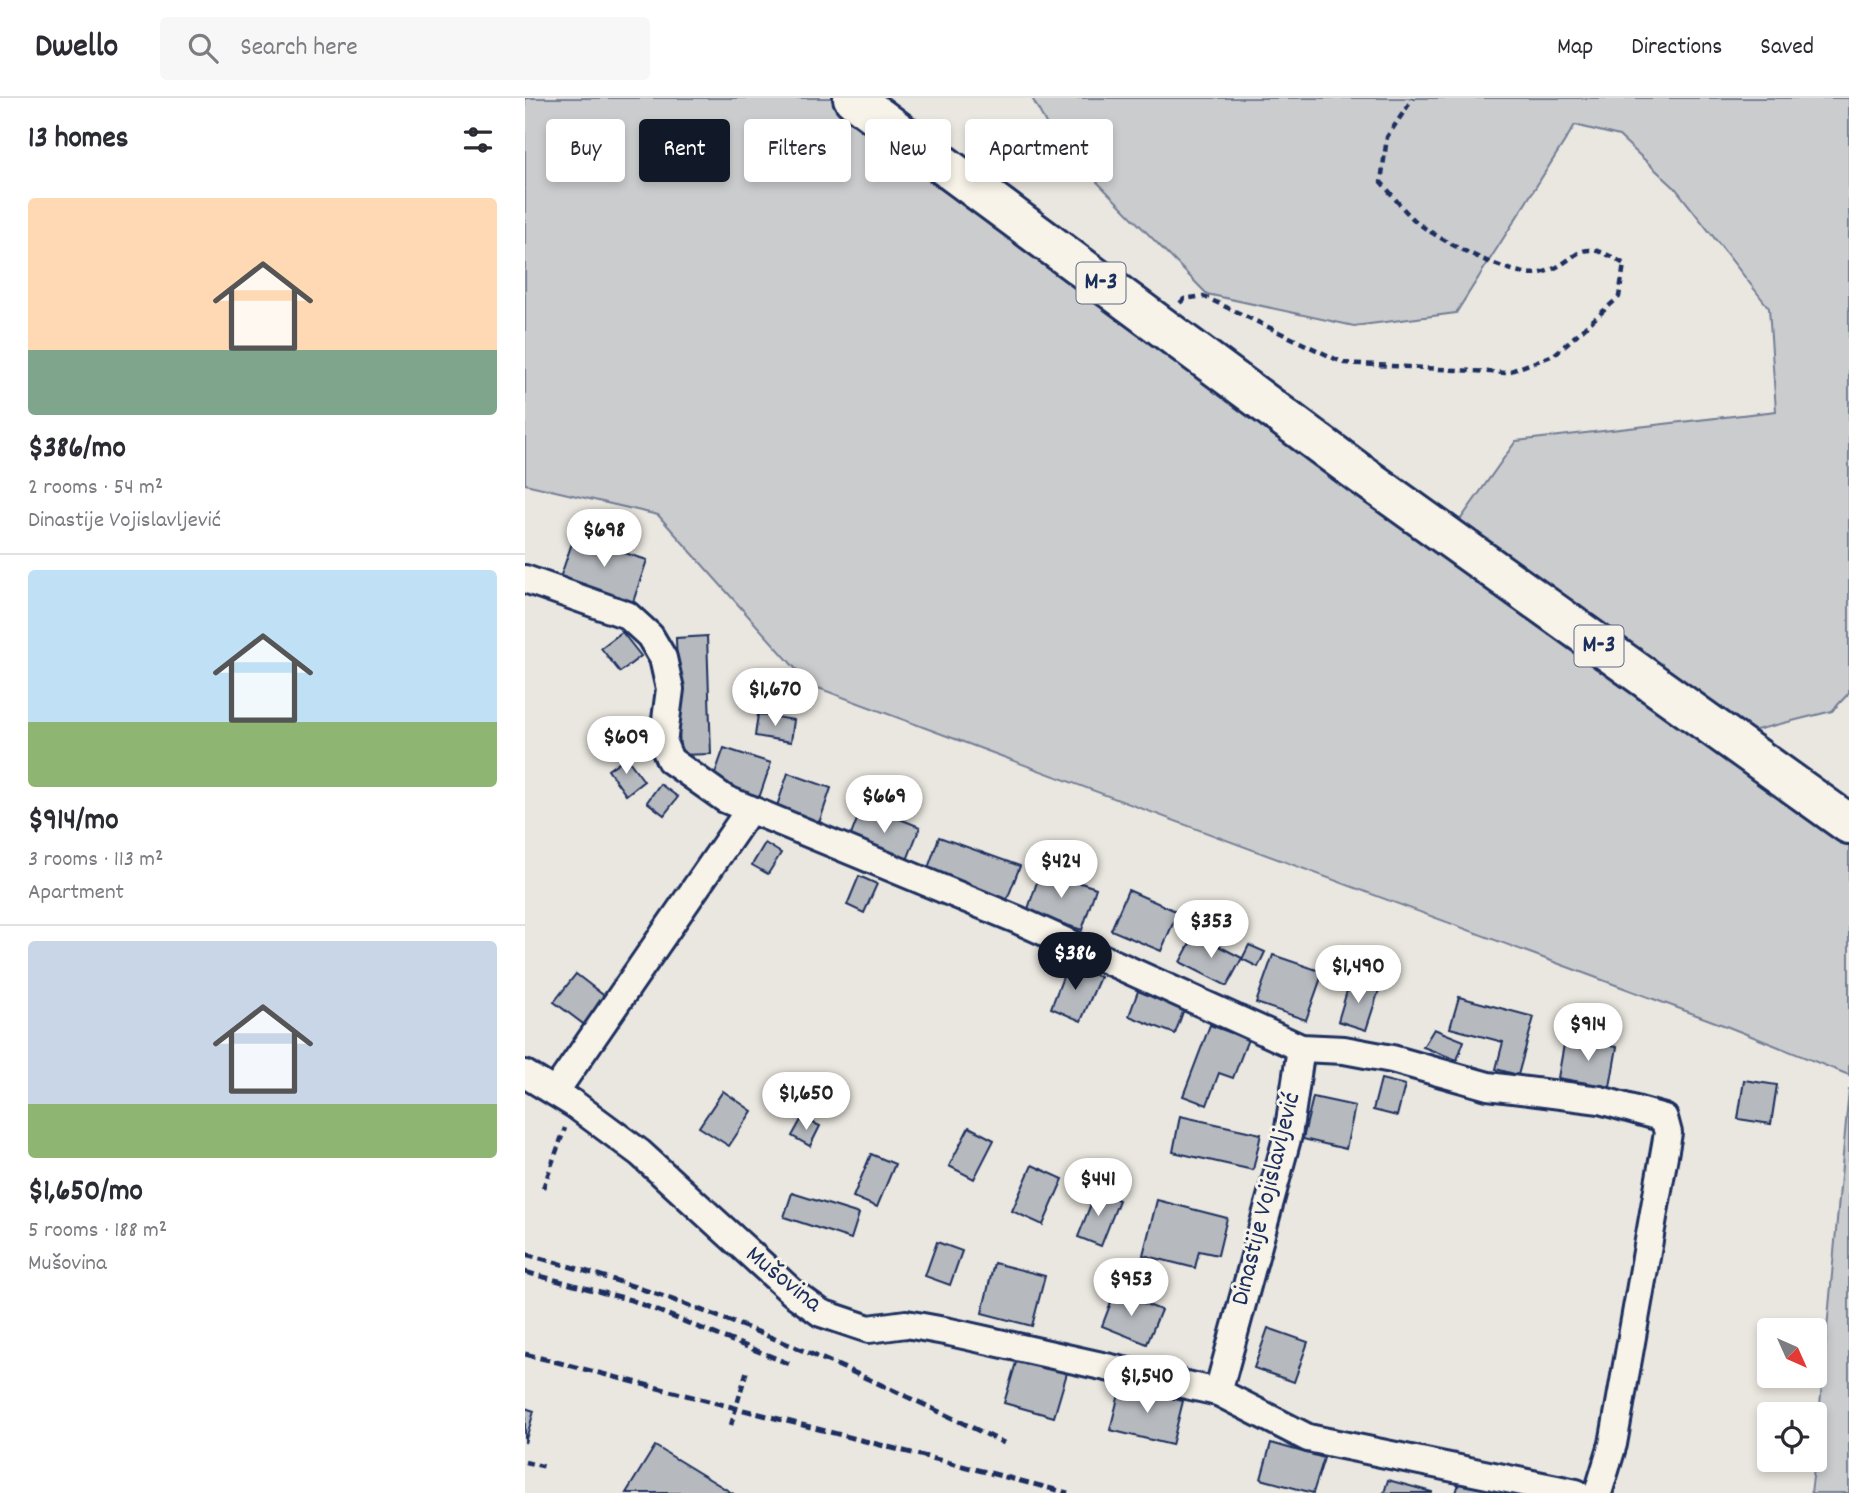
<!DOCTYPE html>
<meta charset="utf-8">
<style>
:root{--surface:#fff;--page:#f7f7f7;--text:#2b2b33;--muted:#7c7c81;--line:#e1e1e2;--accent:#111827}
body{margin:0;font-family:Dekko,sans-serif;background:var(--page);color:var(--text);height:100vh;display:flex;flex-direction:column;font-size:26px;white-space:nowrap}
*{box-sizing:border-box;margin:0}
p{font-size:23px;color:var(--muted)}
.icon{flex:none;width:38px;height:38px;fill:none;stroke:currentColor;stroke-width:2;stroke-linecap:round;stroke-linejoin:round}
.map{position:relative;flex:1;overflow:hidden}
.details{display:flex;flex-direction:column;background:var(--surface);width:525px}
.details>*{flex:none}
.banner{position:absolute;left:21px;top:21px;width:665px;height:63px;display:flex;gap:14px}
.needle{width:46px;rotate:135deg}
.tools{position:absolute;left:1232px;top:1220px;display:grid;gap:14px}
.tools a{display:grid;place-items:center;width:70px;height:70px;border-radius:7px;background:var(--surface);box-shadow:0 4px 10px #0003;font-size:35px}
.price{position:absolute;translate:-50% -60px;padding:0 16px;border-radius:24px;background:#fff;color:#222;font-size:23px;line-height:46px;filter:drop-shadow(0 2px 4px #0008)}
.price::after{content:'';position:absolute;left:50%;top:42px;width:21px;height:16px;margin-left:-10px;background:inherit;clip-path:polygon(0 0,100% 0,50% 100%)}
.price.selected{background:var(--accent);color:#fff}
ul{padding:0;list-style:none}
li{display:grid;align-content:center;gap:14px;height:371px;padding:0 28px}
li+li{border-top:2px solid var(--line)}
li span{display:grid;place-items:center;height:217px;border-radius:7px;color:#555}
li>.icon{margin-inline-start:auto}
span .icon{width:126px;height:126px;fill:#fffc;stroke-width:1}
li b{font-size:30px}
h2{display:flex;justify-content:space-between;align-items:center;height:84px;padding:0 28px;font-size:30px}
.pill{padding:0 24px;border-radius:7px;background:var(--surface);box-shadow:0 4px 10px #0003;font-size:24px;line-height:63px}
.pill.selected{background:var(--accent);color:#fff}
header{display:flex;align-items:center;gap:42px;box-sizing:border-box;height:98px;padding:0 35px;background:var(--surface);border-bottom:2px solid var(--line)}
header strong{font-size:33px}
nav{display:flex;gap:38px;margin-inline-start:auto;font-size:24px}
.search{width:490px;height:63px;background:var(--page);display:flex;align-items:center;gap:18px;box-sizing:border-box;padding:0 24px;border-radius:7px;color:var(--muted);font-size:26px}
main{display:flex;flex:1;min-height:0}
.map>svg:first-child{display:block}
.green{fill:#cbcccd;stroke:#737e96;stroke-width:2}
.building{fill:#b6babf;stroke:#1b2f5e;stroke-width:2}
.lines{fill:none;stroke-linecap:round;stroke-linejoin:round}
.minor-casing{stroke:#1b2f5e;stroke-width:32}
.primary-casing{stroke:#1b2f5e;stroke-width:44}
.path{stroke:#1b2f5e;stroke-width:4.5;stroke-dasharray:7 5;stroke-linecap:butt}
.minor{stroke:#f7f3e8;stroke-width:26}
.primary{stroke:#f7f3e8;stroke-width:38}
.rail{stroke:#1b2f5e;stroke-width:5;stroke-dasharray:10 5;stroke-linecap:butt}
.labels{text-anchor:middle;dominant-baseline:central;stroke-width:6;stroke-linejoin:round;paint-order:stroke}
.shield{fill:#f7f3e8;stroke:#5d6a87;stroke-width:2}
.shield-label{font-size:24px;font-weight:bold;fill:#1b2f5e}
.street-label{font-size:26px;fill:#1b2f5e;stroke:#f7f3e8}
</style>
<header>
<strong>Dwello</strong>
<div class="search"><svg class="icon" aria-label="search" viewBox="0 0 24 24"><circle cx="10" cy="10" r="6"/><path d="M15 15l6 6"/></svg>Search here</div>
<nav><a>Map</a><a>Directions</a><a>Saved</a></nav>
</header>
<main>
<section class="details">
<h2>13 homes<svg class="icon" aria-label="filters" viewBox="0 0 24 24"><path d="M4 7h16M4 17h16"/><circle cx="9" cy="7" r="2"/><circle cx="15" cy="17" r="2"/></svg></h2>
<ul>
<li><span style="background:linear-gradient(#ffd9b3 70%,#7fa58c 0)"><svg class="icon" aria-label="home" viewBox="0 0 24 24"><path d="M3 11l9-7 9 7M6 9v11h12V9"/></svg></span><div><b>$386/mo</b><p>2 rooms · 54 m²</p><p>Dinastije Vojislavljević</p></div></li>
<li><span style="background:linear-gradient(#bfe0f5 70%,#8fb573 0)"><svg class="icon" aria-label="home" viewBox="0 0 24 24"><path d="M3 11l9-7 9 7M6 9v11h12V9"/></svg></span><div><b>$914/mo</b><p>3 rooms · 113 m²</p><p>Apartment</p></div></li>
<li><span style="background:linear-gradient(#c9d6e8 75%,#8fb573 0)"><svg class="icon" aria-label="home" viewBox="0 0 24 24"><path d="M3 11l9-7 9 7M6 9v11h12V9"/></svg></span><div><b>$1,650/mo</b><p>5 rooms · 188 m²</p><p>Mušovina</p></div></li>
</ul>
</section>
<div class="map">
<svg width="1324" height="1395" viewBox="0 0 1324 1395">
<rect width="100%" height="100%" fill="#eae7e0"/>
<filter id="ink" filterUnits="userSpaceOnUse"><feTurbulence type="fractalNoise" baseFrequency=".0143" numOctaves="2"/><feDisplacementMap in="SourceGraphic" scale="14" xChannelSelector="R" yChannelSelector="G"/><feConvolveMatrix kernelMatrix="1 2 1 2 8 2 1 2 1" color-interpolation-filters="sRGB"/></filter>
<g filter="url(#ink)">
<g class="green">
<polygon points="0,0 328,0 923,439 991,343 1251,313 1244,210 1151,91 1094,38 1050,27 931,215 829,228 682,196 529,40 507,0 1324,0 1324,595 1307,613 1203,639 1324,726 1324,977 1201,928 285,587 133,417 0,386"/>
<polygon points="1324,991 1324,1395 1286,1395 1290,1362"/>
</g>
<g class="building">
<polygon points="49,439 122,462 108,504 35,480"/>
<polygon points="97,534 116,558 95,574 76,550"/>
<polygon points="182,538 186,656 155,657 151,540"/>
<polygon points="233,616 269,622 266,644 230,638"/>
<polygon points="199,650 246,665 233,703 186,687"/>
<polygon points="101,659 119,683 101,697 83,672"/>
<polygon points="263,675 306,690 294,725 251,711"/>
<polygon points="135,686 153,699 139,717 122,704"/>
<polygon points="338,706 395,729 380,767 323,745"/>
<polygon points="414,739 495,768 481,804 401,776"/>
<polygon points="240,745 256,755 243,776 227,767"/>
<polygon points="516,772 571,790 557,832 502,814"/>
<polygon points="334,778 352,786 339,815 322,807"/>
<polygon points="603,792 653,814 636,853 586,832"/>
<polygon points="670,836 717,860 702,888 655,864"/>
<polygon points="724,847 740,854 733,869 717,861"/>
<polygon points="748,857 798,874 781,922 731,905"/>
<polygon points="543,866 575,879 556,923 526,910"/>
<polygon points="51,876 82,900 61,928 29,904"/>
<polygon points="825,883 854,892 841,932 813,923"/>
<polygon points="613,893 659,911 650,936 604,918"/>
<polygon points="934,899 1009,919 993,977 971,971 978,944 925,930"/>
<polygon points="685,927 723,941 708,980 694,975 682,1007 658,998"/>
<polygon points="909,931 939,943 932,962 898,949"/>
<polygon points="1040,941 1092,949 1085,989 1033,980"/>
<polygon points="856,981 880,987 872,1018 848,1012"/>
<polygon points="1219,982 1252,987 1246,1026 1213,1021"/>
<polygon points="198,993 227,1013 204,1048 174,1029"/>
<polygon points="788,999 830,1008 821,1051 778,1041"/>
<polygon points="655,1018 736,1036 728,1072 648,1054"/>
<polygon points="277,1020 295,1028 285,1048 267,1038"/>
<polygon points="444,1029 469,1042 449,1081 424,1068"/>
<polygon points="346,1056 370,1066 352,1109 328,1099"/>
<polygon points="507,1067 538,1081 518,1127 487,1113"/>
<polygon points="571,1093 594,1102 576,1148 553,1139"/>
<polygon points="267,1095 334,1116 326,1141 259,1119"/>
<polygon points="632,1102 702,1120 693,1157 674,1153 670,1170 618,1157"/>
<polygon points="412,1144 437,1153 425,1187 400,1178"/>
<polygon points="469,1165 520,1178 507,1228 457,1215"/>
<polygon points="590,1194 636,1212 622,1246 577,1228"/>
<polygon points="743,1230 783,1244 769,1284 729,1270"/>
<polygon points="492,1261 542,1275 529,1319 479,1305"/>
<polygon points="596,1288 658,1303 647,1347 585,1332"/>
<polygon points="0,1310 9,1313 0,1345"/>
<polygon points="746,1345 799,1360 788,1395 736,1381"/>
<polygon points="130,1348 207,1395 101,1395"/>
<polygon points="863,1382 907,1394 907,1395 859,1395"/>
<polygon points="935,1382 965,1390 963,1395 931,1395"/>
</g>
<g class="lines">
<g class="minor-casing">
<g id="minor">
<polyline points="0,481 102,517 125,538 138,560 145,591 138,645 145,662 200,701 493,822 776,950 819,952 867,961 963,988 1075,1002 1139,1020 1143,1035 1088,1346 1073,1395"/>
<polyline points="0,976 49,1006 115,1055 267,1194 296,1215 344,1231 381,1226 425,1234 693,1294 783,1340 1051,1395"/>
<polyline points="30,994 225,711"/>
<polyline points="693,1294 763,1037 776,950"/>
</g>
</g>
<g class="primary-casing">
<polyline id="primary" points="328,0 834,375 1324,726"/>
</g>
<g class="path">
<path d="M 655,205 L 659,201 L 678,198 L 819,265 L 980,275 L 1029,257 L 1094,199 L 1099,166 C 1049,134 1056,165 1016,175 C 990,182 914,142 893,125 C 879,114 868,97 856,84 L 862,39 L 888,0"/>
<polyline points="18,1090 40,1030"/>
<polyline points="206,1327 222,1272"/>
<polyline points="0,1364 21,1369"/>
</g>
<use href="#minor" class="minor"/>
<use href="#primary" class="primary"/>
<g class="rail">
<path d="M 0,1156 C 167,1200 324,1269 479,1345"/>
<polyline points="0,1174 106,1202 267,1267"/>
<polyline points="0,1256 543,1395"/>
</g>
</g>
</g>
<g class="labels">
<g class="shield">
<rect x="551.5" y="164.5" width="49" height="41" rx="5"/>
<rect x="1049.5" y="527.5" width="49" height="41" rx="5"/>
</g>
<g class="shield-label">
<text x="576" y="185">M-3</text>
<text x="1074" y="548">M-3</text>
</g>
<g class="street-label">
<text transform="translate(742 1101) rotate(-76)">Dinastije Vojislavljević</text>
<text transform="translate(258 1182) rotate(39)">Mušovina</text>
</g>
</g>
</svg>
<div class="tools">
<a><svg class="needle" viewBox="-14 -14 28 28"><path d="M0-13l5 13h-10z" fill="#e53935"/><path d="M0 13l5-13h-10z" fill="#7c7c81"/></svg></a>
<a><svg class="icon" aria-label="locate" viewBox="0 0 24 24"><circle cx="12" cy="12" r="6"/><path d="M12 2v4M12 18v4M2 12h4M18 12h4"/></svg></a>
</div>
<b class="price" style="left:79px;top:471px">$698</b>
<b class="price" style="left:250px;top:630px">$1,670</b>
<b class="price" style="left:101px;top:678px">$609</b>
<b class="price" style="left:359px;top:737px">$669</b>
<b class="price" style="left:536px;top:802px">$424</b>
<b class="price" style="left:686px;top:862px">$353</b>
<b class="price selected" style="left:550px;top:894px">$386</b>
<b class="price" style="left:833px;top:907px">$1,490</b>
<b class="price" style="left:1063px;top:965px">$914</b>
<b class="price" style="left:281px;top:1034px">$1,650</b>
<b class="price" style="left:573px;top:1120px">$441</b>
<b class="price" style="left:606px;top:1220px">$953</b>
<b class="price" style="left:622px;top:1317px">$1,540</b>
<div class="banner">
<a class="pill">Buy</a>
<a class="pill selected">Rent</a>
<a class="pill">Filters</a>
<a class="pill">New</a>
<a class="pill">Apartment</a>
</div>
</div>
</main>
